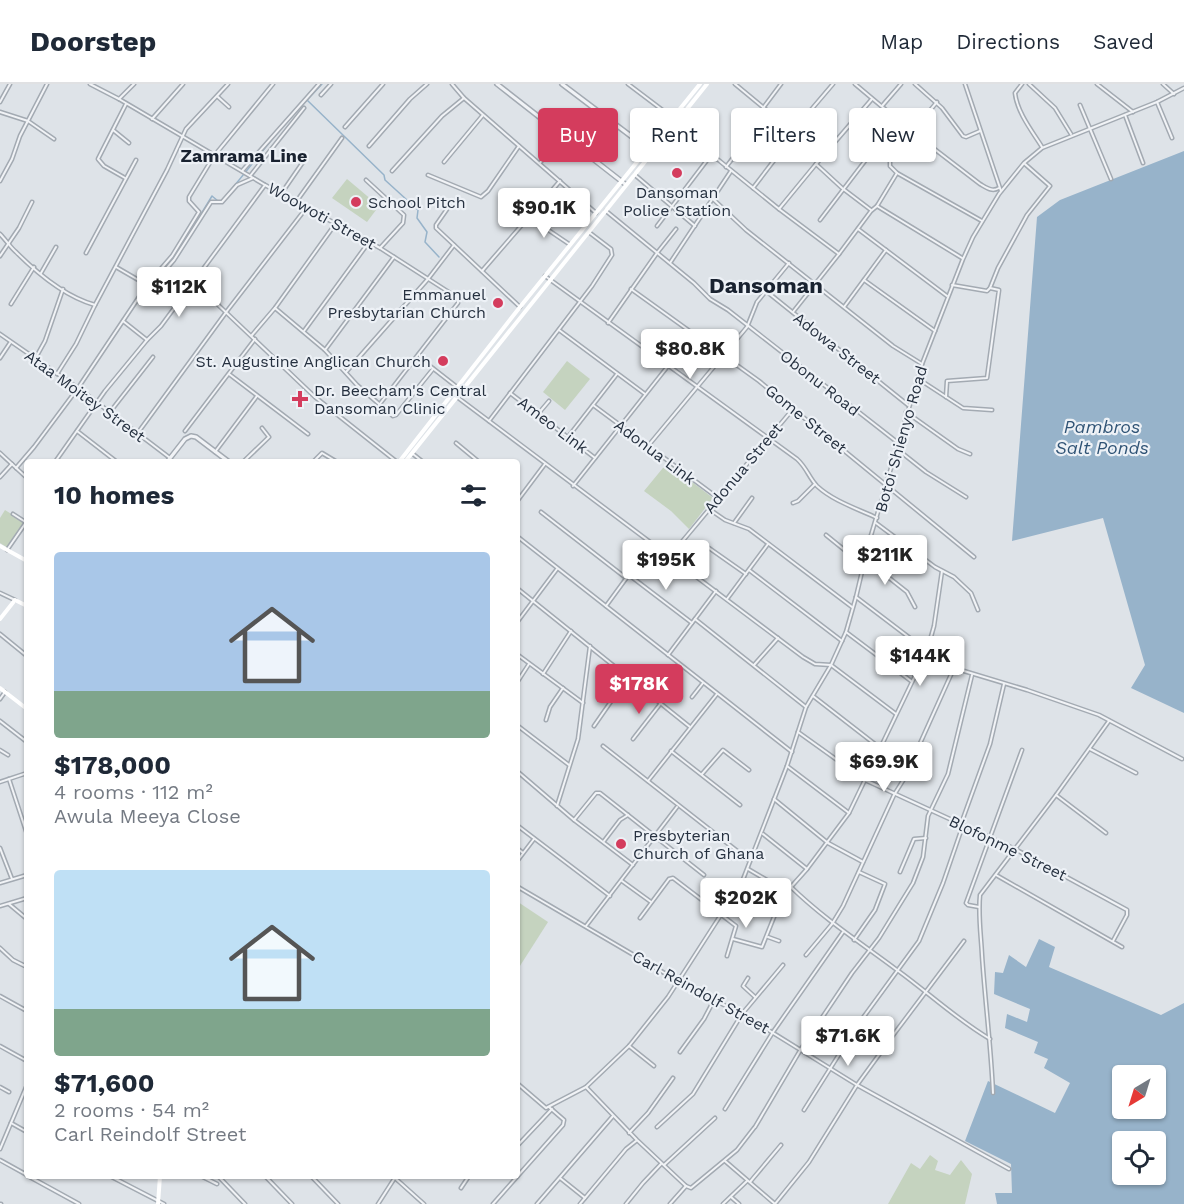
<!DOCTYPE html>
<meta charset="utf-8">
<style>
:root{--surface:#fff;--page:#f2f2f3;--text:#1f2937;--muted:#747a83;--line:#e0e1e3;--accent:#d43c5d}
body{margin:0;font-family:"Work Sans",sans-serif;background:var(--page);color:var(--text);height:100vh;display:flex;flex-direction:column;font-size:22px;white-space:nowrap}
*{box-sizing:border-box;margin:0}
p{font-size:20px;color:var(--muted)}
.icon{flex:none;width:33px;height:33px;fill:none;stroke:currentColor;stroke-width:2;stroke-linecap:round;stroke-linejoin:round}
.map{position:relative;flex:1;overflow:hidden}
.drawer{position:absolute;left:24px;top:375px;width:496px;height:720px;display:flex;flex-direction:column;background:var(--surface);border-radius:6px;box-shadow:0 2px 4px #0004}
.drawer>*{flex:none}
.hud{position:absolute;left:538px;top:24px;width:555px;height:54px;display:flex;gap:12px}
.needle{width:39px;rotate:218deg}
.fabs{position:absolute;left:1112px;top:981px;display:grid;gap:12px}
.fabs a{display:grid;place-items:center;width:54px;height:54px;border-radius:6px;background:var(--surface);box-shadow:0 2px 4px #0004;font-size:30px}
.price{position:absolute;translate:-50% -51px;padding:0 14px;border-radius:6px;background:#fff;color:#222;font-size:20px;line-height:39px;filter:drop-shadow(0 2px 3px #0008)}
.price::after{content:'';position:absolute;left:50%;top:36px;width:18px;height:14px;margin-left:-9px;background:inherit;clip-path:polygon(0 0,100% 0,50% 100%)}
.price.selected{background:var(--accent);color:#fff}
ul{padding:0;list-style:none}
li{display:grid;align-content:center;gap:12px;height:318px;padding:0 30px}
li span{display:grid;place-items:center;height:186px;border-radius:6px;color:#555}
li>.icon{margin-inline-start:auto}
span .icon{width:108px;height:108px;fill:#fffc;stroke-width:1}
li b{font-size:26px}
h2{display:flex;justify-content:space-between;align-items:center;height:72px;padding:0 30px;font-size:26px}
.chip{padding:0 21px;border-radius:6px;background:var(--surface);box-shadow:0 2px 4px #0004;font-size:21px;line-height:54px}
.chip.selected{background:var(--accent);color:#fff}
header{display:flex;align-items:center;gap:36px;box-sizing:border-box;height:84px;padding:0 30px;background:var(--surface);border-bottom:2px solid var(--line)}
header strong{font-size:28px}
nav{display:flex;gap:33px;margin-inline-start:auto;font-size:21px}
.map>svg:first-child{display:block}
.green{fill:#c5d3bf}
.water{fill:#97b3ca;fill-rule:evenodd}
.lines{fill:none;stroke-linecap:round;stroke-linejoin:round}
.stream{stroke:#97b3ca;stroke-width:1.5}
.minor-casing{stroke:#a3aab2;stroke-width:5}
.tertiary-casing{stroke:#a3aab2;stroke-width:6}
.minor{stroke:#f1f3f6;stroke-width:2}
.tertiary{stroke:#f1f3f6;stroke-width:3}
.secondary{stroke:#fff;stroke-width:4}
.poi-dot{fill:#d43c5d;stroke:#edf1f6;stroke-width:2}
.labels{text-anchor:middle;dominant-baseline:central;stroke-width:4.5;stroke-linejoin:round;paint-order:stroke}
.poi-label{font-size:16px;fill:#263140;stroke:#edf1f6;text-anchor:start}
.street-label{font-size:16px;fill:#263140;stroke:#edf1f6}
.neighbourhood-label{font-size:18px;font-weight:bold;fill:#192230;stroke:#edf1f6}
.water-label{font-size:18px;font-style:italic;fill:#2f5375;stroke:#edf1f6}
.district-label{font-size:22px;font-weight:bold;fill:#192230;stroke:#edf1f6}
</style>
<header>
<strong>Doorstep</strong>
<nav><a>Map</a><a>Directions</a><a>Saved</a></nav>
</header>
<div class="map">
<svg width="1184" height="1120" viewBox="0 0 1184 1120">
<rect width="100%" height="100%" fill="#dee3e8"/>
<g class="green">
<polygon points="347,95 379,122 367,138 332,114"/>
<polygon points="567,277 590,295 565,326 543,308"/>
<polygon points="667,379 713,414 689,445 671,427 644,407"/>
<polygon points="5,426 24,438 8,464 0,459 0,434"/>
<polygon points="518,818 548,838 518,885"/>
<polygon points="930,1071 938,1077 935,1086 950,1091 961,1076 972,1090 965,1120 888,1120 911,1079 920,1085"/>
</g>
<g class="water">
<polygon points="1184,67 1184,629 1131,604 1145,581 1103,434 1012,457 1037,133 1060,116"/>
<path d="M 1039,855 L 1055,863 L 1049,883 L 1161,931 L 1184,919 L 1184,1120 L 997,1120 L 995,1109 L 1012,1109 L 1011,1080 L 965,1057 L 988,997 L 1055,1029 L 1070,999 L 1044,984 L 1048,975 L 1034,969 L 1038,958 L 1005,944 L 1007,930 L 1027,938 L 1030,925 L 994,910 L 995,888 L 1003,889 L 1009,871 L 1026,883 ZM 1122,992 L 1155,992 L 1155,1024 L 1122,1024 ZM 1122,1058 L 1155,1058 L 1155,1090 L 1122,1090 Z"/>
</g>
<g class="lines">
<g class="stream">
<polyline points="307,16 384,91 385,96 418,126 417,134 427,148 425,158 439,173"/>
<polyline points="295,29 322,0"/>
<polyline points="222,117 278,48"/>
<polyline points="181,163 212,112 218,117"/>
<polyline points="155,193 175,172"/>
</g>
<g class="minor-casing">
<g id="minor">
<polyline points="90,0 119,15 265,101 380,164 458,214 458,219 379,321"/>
<polyline points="452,0 464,14 596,129"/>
<polyline points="628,0 673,34"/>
<polyline points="735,0 822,72"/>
<path d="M 855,0 L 911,47 L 980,100 C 987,104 992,108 999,104"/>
<polyline points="915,0 942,24 963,52 966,53 980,47"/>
<polyline points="965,0 1001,107"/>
<path d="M 1022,0 L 1015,9 C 1017,28 1032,47 1042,63"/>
<polyline points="1029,0 1055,24 1071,50"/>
<polyline points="1097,0 1133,28"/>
<polyline points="1163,0 1174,10"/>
<polyline points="321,11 331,0"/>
<polyline points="218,13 229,23"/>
<polyline points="119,15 134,0"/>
<polyline points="0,18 10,0"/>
<polyline points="937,18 890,74 890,82 897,89 982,137"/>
<polyline points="1157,18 1172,54"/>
<polyline points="1080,21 1111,95"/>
<polyline points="882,22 901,0"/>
<polyline points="763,24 781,0"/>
<polyline points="0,28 28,37 54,55"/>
<polyline points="1125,31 1143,79"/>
<polyline points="152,35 183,0"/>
<polyline points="674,40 779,125 839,170"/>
<polyline points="345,43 383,0"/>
<polyline points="113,46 129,59"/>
<polyline points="793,47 833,0"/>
<polyline points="369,62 410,15 427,0"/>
<polyline points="444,78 483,31"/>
<polyline points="540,79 561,50"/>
<polyline points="816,80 842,104 871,126"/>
<polyline points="726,83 768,28"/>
<polyline points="242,87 319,0"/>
<polyline points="392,87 442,32 464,14"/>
<polyline points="428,91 481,113 488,107 519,62"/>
<polyline points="635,91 695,142"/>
<polyline points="250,92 304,24"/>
<polyline points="125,94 104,82 98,75 126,20"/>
<polyline points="366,96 404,131 403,139 380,164"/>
<polyline points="0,97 12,75 20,52 47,0"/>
<polyline points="753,104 795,49"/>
<polyline points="281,110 303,78"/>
<polyline points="713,115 746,146 893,262 922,280"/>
<polyline points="296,118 342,54"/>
<polyline points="452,118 436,141 436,144 520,223"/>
<polyline points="877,122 962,174"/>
<polyline points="779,125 816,80 872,15"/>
<polyline points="606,127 694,199 710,215 728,226 897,358"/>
<polyline points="529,133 569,160"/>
<polyline points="820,136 897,35"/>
<polyline points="657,142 711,71"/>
<polyline points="858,145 947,212"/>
<path d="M 0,150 C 6,156 10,163 16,168 C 37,189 66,213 95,221"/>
<polyline points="86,169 136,76"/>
<polyline points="0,172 19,144 32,118"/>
<polyline points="670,179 731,87"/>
<polyline points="482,187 560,97"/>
<polyline points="41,189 56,163"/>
<path d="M 545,192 L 797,375 C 807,384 809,394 817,402 C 833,417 858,425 877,434"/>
<polyline points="864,196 935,247"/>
<polyline points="193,197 315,313 397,378"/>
<polyline points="147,201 172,172 199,128 189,117 189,113 214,72 273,0"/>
<polyline points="152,201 174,176 211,118 222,118 237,101 253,94"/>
<polyline points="952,201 987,207 990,204 998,184 1027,131 1050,102 1025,80"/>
<polyline points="631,205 759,297 974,473"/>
<polyline points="766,207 908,321"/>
<polyline points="11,220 34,183"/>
<polyline points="844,223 886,166"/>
<polyline points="275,224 325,266 357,301 393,332 396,331 433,285"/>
<polyline points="793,228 839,170 871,127 877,122 897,89"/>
<polyline points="123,237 147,256"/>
<polyline points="608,239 657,169 676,145"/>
<polyline points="559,246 645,310"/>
<polyline points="304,247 369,158"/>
<polyline points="0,250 78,304 170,374"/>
<polyline points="252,251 275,224 336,139"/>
<polyline points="325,266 394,173"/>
<polyline points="419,270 421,275 462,307"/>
<polyline points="0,274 10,259"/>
<polyline points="35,275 45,257 63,205"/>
<polyline points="346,288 428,195 454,161"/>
<polyline points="57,290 76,260 95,221 167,86 186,45 228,0"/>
<polyline points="229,290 308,350"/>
<polyline points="917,294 963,324 992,326"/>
<polyline points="510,309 595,374"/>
<polyline points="457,313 803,573 815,580 831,581 896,630"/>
<polyline points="946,313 947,297 987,294 999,206 990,204"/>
<polyline points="593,321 718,414"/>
<polyline points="110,328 153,273"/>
<polyline points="906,328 958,365 970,370"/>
<polyline points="538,330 549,317"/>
<polyline points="489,337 592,202 612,171 611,165 590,149"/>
<polyline points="77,347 117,378"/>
<polyline points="185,347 255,255"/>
<polyline points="137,350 227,227 307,123"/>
<polyline points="568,353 617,290"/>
<polyline points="456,359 479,378"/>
<polyline points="648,362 747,243 757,218 789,179"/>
<polyline points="897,365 926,388 966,413"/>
<polyline points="215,368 257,312"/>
<polyline points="0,369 27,394"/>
<polyline points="413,370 423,378"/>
<polyline points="55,378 105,307 147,256 161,242 265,101"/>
<polyline points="243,378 269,353 262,344"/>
<polyline points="313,378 322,369 337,378"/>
<polyline points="16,384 34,363 78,304 147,201 116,183"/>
<polyline points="0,393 12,380"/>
<polyline points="573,402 668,282"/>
<polyline points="518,416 545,380"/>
<polyline points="793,419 798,417 815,400"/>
<polyline points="709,425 725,436 749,445 852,523"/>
<polyline points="541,428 626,494"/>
<polyline points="13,430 27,439"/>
<polyline points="734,439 752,414"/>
<polyline points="876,439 935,483 954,493 971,509 978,526"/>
<polyline points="826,451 863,481"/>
<polyline points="518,453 792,668"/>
<polyline points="709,464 746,490"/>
<polyline points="7,466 27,437"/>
<polyline points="670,472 793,325"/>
<polyline points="864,474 907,508 915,523"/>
<polyline points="749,486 842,557"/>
<polyline points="629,491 692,539"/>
<polyline points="518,505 690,643"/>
<polyline points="0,509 15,516"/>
<polyline points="856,513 927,567 954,584 1027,606 1099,631 1182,675"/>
<polyline points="727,515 768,460"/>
<polyline points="606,522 652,459"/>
<polyline points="695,535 806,623"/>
<polyline points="518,537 557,485"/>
<polyline points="846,548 911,597"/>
<polyline points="0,550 27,572"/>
<polyline points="518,571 583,619"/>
<polyline points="668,571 716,507"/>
<polyline points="754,581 778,554"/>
<polyline points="543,590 571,547"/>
<polyline points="518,597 529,580"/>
<polyline points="813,612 880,664"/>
<polyline points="692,613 703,599"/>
<polyline points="0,615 5,608"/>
<polyline points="546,636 550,623 563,604"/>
<polyline points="0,637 27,658"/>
<polyline points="518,642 569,681"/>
<polyline points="594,642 628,593"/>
<polyline points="798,648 865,696 1015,765 1127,826 1127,831 1113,857"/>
<polyline points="633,655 661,619"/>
<polyline points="603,662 750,777"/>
<polyline points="1090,665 1136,689"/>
<polyline points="0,666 8,671"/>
<polyline points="671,667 740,721"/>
<polyline points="787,682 849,729"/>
<polyline points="518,688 574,736 633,781"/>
<polyline points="702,690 723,666 749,686"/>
<polyline points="9,695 27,750"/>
<polyline points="648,697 717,610"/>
<polyline points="0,698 27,689"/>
<polyline points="1056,711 1106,749"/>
<polyline points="774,715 828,759 863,778"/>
<polyline points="557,722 578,655 590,562"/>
<polyline points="574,736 596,709 600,709 704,791"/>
<polyline points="961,740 990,660 1004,600"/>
<polyline points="518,742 610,812"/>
<polyline points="763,750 807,785"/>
<polyline points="604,757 620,736 628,731"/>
<polyline points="0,764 12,795"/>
<polyline points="518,765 523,769"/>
<polyline points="518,776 534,755"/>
<polyline points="748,785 787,808"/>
<polyline points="900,788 914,755 926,754"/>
<polyline points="996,791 1122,863"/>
<polyline points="622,797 651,818"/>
<polyline points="0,799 27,791"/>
<polyline points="518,803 678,897 749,934 857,1001 1009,1085"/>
<path d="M 791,803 C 824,835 861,859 897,886 C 929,909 956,935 990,955"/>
<polyline points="9,820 27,835"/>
<polyline points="0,822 27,814"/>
<polyline points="979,823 968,821 966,819 1022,666"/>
<polyline points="640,834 669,795 673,794 736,842 727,872"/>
<polyline points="586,842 677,723"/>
<polyline points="768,853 779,857"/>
<polyline points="733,855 762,863 782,813 807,785 849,729 927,567 934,542 942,487"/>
<polyline points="854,856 875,826 885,800 859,788"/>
<polyline points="0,864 13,876 27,883"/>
<polyline points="806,871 832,840 843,822 894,711 904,695 954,584"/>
<polyline points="748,894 743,902 755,913"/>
<polyline points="0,912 27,927"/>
<polyline points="891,954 964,857"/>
<polyline points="0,962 27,977"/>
<polyline points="629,962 654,982"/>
<polyline points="680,968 704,935 714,916"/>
<polyline points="518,1000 546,1024 586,1003 629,962 668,913 742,798 787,682 806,623 831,581 846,548 856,513 869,458 922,280 963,175 973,153 999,110 1024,79 1042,64 1157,18 1184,4"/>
<polyline points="0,1003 9,1008"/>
<polyline points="586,1003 637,1056 686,1102"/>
<path d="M 993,1009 C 991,962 985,917 982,871 C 981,851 978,831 980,811 L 1056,711 L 1109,637"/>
<polyline points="725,1025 773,948 843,848"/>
<polyline points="804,1026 857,942 919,857 943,799 963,741"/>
<polyline points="11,1039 27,1048"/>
<polyline points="657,1043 693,1010 742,930 783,881"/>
<polyline points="755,1043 801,965 852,889 879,854 913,799 923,773 928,732 948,690 972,591"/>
<polyline points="629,1049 648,1029 673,994"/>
<polyline points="518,1061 552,1025"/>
<polyline points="0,1065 27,1001"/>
<polyline points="0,1076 27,1091"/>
<polyline points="725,1077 775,1120"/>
<polyline points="664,1081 715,1034"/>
<polyline points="28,1092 79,1120"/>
<polyline points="110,1092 164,1120"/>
<polyline points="201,1092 217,1100"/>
<polyline points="218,1092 245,1120"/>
<polyline points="265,1092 292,1120"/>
<polyline points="311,1092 338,1120"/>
<polyline points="442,1092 445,1092"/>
<polyline points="395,1094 424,1120"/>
<polyline points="560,1094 585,1114"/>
<polyline points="750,1098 781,1061"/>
<polyline points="686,1102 691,1104 737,1066 754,1044"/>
<polyline points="461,1104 469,1092"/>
<polyline points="731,1113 739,1120"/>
<polyline points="0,1120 1,1120"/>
<polyline points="378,1120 396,1092"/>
<polyline points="493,1120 563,1041 564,1036 549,1023"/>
<polyline points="537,1120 613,1032"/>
<polyline points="580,1120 626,1065 636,1057"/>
<polyline points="626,1120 643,1099 661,1080"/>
<polyline points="670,1120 686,1102"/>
<polyline points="723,1120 747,1097"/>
<polyline points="775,1120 809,1078 857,1001 889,957"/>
</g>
</g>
<g class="tertiary-casing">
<g id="tertiary">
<polyline points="497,0 625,100"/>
<polyline points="562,0 648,65"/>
<polyline points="167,378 185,355 191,352 196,353 229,378"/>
</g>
</g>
<use href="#minor" class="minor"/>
<use href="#tertiary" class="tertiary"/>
<g class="secondary">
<polyline points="399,378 520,223 700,0"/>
<polyline points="405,378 707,0"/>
<polyline points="0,462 27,477"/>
<polyline points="0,535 15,516 27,522"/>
<polyline points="0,604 27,625"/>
<polyline points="158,1120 160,1092"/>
</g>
</g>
<g class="poi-dot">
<circle cx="677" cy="89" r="6"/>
<circle cx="356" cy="118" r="6"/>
<circle cx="498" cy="219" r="6"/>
<circle cx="443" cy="277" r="6"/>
<path d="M297 306h6v6h6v6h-6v6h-6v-6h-6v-6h6z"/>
<circle cx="621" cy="760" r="6"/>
</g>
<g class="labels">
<g class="poi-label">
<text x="677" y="108" text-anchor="middle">Dansoman<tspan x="677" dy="18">Police Station</tspan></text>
<text x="368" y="118">School Pitch</text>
<text x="486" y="210" text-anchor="end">Emmanuel<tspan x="486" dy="18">Presbytarian Church</tspan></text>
<text x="431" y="277" text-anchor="end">St. Augustine Anglican Church</text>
<text x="314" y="306">Dr. Beecham's Central<tspan x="314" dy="18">Dansoman Clinic</tspan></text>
<text x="633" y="751">Presbyterian<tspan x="633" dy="18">Church of Ghana</tspan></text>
</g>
<g class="street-label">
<text transform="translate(322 132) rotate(29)">Woowoti Street</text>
<text transform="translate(837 264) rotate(38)">Adowa Street</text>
<text transform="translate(820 299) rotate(38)">Obonu Road</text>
<text transform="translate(85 312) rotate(36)">Ataa Moitey Street</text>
<text transform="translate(806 335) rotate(39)">Gome Street</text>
<text transform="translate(553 341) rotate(37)">Ameo Link</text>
<text transform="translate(901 355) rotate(-74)">Botoi Shienyo Road</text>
<text transform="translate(655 368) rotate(37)">Adonua Link</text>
<text transform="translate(743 384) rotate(-50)">Adonua Street</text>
<text transform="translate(1008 764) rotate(26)">Blofonme Street</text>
<text transform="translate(701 908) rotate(29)">Carl Reindolf Street</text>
</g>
<g class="neighbourhood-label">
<text x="244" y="71">Zamrama Line</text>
</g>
<g class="water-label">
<text x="1102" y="342">Pambros<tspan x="1102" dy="21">Salt Ponds</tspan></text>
</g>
<g class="district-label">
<text x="766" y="201">Dansoman</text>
</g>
</g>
</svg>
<div class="fabs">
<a><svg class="needle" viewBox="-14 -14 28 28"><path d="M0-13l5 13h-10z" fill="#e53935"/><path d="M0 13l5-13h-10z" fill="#747a83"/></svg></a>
<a><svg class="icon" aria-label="locate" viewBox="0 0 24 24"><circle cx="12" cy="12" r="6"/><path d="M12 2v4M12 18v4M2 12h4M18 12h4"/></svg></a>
</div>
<b class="price" style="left:544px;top:155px">$90.1K</b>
<b class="price" style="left:179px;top:234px">$112K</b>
<b class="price" style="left:690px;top:296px">$80.8K</b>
<b class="price" style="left:885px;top:502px">$211K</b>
<b class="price" style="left:666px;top:507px">$195K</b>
<b class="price" style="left:920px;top:603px">$144K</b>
<b class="price selected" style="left:639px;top:631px">$178K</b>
<b class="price" style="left:884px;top:709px">$69.9K</b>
<b class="price" style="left:746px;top:845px">$202K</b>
<b class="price" style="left:848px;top:983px">$71.6K</b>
<div class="hud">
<a class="chip selected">Buy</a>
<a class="chip">Rent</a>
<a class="chip">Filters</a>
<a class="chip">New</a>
</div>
<section class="drawer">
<h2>10 homes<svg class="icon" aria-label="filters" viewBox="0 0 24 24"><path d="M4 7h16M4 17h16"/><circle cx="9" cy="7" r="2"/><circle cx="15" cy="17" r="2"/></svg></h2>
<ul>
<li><span style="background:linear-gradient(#a9c7e8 75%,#7fa58c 0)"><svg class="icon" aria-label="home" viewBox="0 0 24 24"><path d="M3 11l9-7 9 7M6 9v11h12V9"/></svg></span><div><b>$178,000</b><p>4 rooms · 112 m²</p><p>Awula Meeya Close</p></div></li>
<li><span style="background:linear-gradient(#bfe0f5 75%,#7fa58c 0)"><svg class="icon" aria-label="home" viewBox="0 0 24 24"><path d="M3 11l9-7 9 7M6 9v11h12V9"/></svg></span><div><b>$71,600</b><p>2 rooms · 54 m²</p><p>Carl Reindolf Street</p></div></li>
</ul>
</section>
</div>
